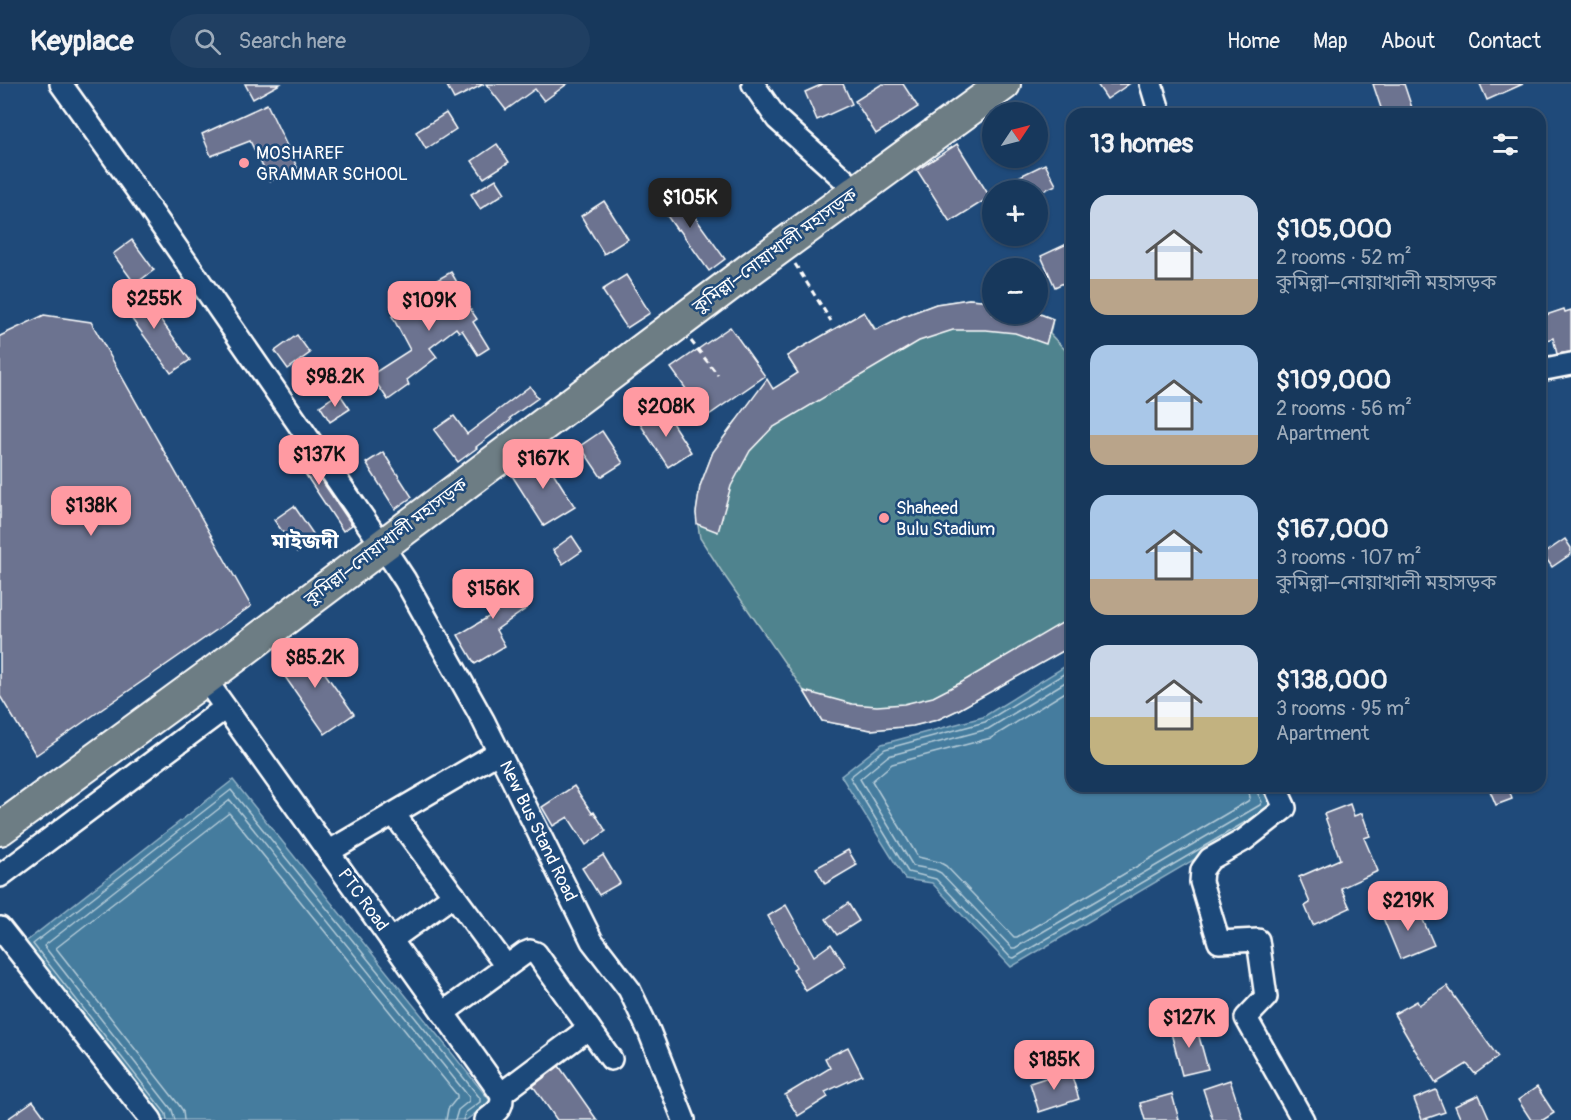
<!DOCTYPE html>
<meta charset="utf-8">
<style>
:root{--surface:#17385c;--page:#203f62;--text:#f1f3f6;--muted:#9eacbb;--line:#365272;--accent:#ff9aa2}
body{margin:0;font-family:Pangolin,"Noto Sans Bengali",sans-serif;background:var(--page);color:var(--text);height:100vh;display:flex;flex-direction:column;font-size:22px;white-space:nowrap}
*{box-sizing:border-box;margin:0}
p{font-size:20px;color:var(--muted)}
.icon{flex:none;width:33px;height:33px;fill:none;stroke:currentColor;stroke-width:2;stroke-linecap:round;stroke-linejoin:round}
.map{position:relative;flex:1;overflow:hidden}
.sheet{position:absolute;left:1066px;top:24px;width:480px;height:684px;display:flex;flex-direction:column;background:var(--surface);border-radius:18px;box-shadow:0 2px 4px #0004,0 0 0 2px var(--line)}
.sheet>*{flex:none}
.needle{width:39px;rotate:55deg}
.fabs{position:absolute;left:982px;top:18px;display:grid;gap:12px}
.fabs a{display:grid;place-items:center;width:66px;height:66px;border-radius:50%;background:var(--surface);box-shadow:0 2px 4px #0004,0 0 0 2px var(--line);font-size:30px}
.price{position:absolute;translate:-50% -51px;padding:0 14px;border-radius:12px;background:var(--accent);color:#111;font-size:20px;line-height:39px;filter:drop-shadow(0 2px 3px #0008)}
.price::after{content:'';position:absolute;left:50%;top:36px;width:18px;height:14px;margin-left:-9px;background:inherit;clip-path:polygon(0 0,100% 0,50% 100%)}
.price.active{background:#222;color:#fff}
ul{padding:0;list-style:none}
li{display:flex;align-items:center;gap:18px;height:150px;padding:0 24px}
li span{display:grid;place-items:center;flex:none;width:168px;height:120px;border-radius:18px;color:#555}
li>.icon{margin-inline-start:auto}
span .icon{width:72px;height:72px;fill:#fffc;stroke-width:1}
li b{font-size:26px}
h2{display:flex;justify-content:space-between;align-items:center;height:72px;padding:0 24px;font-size:26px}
header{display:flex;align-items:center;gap:36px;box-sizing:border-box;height:84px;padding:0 30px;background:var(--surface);border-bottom:2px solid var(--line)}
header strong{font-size:28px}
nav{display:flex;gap:33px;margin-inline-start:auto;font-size:21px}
.search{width:420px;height:54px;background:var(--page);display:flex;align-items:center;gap:15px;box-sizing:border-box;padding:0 21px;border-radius:33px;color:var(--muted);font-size:22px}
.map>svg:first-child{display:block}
.green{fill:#50838e;stroke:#a8c1c6;stroke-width:1.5}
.water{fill:#447c9e;stroke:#8fb0c5;stroke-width:1.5}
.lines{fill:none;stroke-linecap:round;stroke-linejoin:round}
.shore{stroke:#b4cbd8;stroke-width:1.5}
.building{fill:#6c7390;stroke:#fff;stroke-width:1.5}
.minor-casing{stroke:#fff;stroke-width:26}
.highway-casing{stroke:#fff;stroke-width:36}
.path{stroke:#fff;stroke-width:3;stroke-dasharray:6 4.5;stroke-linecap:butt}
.minor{stroke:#1f4a7a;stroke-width:21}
.highway{stroke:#6d7d84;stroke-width:32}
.poi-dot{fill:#ff9aa2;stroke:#1f4a7a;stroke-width:2}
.labels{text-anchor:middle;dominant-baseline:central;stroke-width:5;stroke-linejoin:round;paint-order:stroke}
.poi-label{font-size:18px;fill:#fff;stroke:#1f4a7a;text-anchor:start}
.street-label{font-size:18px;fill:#fff;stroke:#1f4a7a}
.quarter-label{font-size:21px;font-weight:bold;fill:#fff;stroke:#1f4a7a}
</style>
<header>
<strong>Keyplace</strong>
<div class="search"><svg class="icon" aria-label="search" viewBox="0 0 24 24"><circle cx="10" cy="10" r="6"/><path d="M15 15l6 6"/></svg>Search here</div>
<nav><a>Home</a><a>Map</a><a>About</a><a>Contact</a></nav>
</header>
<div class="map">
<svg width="1571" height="1036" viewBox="0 0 1571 1036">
<rect width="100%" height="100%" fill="#1f4a7a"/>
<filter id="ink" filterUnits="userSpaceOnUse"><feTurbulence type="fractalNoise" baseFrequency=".0167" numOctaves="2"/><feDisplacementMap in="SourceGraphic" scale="12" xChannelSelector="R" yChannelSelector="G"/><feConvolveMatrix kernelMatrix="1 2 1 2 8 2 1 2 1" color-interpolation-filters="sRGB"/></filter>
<g filter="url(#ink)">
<polygon class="green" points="969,215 993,217 993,230 1038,229 1053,235 1050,250 1072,273 1072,562 958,626 937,636 913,642 871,646 822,637 804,607 724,491 700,454 696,429 700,402 713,368 735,338 753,320 798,289 787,272 864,228 876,246 904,232 936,220"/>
<g class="water">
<polygon points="1072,578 1072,702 1269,702 1280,725 1011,883 932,799 905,795 841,692 882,660 983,633"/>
<polygon points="233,696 491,1018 466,1036 163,1036 23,860"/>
</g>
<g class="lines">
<g class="shore">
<polyline points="1072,585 985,638 885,665 850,693 908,788 936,795 1010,873 1014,874 1254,733"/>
<polyline points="1072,594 988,645 888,672 860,695 913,782 935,786 941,789 1012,864 1015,864 1260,721 1262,718 1257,708 1257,702"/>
<polyline points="1072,604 991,654 892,680 872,697 918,773 939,778 946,782 1014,853 1017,853 1248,717 1250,714 1248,702"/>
<polyline points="167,1036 166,1030 33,860 231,706 480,1014 480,1018 465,1029 463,1036"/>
<polyline points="175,1036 172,1026 44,862 230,716 469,1013 469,1017 458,1026 455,1036"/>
<polyline points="184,1036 183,1027 179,1021 56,864 229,729 457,1011 457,1014 448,1025 446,1036"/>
</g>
</g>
<g class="building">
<polygon points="245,0 280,0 253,15"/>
<polygon points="446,0 484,0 454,15"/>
<polygon points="486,0 567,0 544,17 535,5 506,26"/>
<polygon points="823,0 843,0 852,20 817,36 805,8"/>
<polygon points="882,0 903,0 918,23 876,50 855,17"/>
<polygon points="1097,0 1129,0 1107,15"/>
<polygon points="1373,0 1404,0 1414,30 1383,30"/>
<polygon points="1480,0 1523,0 1487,16"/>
<polygon points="267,20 298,85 270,97 250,57 211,72 202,50"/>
<polygon points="446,29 456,45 426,65 416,48"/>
<polygon points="497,60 509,78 484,94 472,77"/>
<polygon points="957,60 990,113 950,138 917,86"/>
<polygon points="1045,80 1056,101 1045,106 1020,106 1014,95"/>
<polygon points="496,95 505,109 480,125 471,110"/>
<polygon points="674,104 725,175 709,187 679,145 677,146 656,116"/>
<polygon points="604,117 628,155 604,170 581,132"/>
<polygon points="132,156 154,186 135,200 113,170"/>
<polygon points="1069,159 1072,166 1072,195 1055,203 1041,172"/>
<polygon points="451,188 465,212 462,213 477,235 473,238 489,264 478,271 462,246 459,248 456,244 430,264 437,273 407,296 409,301 388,316 371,291 410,266 392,232 419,218 414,209"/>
<polygon points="626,191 650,229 627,244 602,206"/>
<polygon points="136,202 190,276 171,289 118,216"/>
<polygon points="969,215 993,217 993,230 1040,230 1053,235 1046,260 1015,249 986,246 953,246 919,257 772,344 750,367 731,402 718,448 697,440 696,429 700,402 713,368 767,295 773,305 798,289 787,272 864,228 875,246 904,232 936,220"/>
<polygon points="1564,225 1565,228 1571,226 1571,268 1557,270 1553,254 1544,257 1540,245 1540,233"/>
<polygon points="44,231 91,238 251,522 36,671 0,612 0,252"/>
<polygon points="730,243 765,292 706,333 671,284"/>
<polygon points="297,251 310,269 288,285 275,267"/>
<polygon points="530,302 538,314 510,334 511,336 476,363 477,364 458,378 434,346 454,332 467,350"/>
<polygon points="339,309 350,325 330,338 320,322"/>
<polygon points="663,325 691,368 668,383 640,340"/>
<polygon points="602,347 623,379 601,393 580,362"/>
<polygon points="294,356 352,441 343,447 286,361"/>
<polygon points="383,368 412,413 395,425 366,379"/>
<polygon points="542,371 575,423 544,442 511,390"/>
<polygon points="294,422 316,454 297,468 274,436"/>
<polygon points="572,452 582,467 563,480 553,466"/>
<polygon points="1565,455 1571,464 1571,470 1552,483 1543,470"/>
<polygon points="503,489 527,524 496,546 505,562 475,580 458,551 497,528 481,505"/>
<polygon points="1072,533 1072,562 958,626 937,636 913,642 871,646 822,637 804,607 852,620 877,622 904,620 933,613 962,598"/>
<polygon points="304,560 354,630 325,650 276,580"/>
<polygon points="574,702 592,729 594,728 606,747 586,761 568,733 553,742 542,723"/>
<polygon points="1488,702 1508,702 1512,715 1496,721"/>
<polygon points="1350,720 1354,732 1362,729 1370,752 1364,754 1378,787 1341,804 1350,824 1313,841 1305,822 1310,819 1299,793 1340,775 1324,730"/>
<polygon points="848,766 857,781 825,800 816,784"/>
<polygon points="603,771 620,799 599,811 582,784"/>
<polygon points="848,819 859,837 837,851 826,835"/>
<polygon points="1416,820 1434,861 1400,875 1383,834"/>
<polygon points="786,821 814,872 831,860 846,882 806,907 793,885 796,883 768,832"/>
<polygon points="1447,902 1498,973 1475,990 1467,980 1436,999 1415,966 1394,930 1417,917 1419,921"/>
<polygon points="1195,938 1208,985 1182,991 1170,945"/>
<polygon points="848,963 862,991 825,1008 828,1013 798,1032 785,1011 830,984 825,974"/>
<polygon points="559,982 597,1036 557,1036 533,1002"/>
<polygon points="1070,986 1079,1015 1039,1028 1030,999"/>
<polygon points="1230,996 1243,1036 1213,1036 1203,1005"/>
<polygon points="1537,1003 1554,1029 1543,1036 1531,1036 1518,1016"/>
<polygon points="1436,1006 1445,1028 1422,1036 1414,1015"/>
<polygon points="1172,1010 1179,1036 1145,1036 1140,1019"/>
<polygon points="1479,1011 1490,1036 1461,1036 1455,1022"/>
<polygon points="33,1017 47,1036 6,1036"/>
</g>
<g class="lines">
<g class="minor-casing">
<g id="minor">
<polyline points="61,0 136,105 382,461 405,496 483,636 592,857 629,905 649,947 684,1036"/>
<polyline points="753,0 777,35 857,107"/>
<polyline points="1151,0 1160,30"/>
<polyline points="1540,286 1571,280"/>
<path d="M 205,595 L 501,1010 C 505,1023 495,1029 486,1036"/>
<polyline points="1275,702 1285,724 1244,756 1210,775 1202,786 1201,798 1219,858 1258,856 1266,913 1246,934 1303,1036"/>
<polyline points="394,730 506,882"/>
<polyline points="328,768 499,668"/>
<polyline points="0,792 225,624"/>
<polyline points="0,844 151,1036"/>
<polyline points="391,856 454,811"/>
<polyline points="443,929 525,869 530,867 536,869 611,975"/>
<polyline points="501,1010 589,944"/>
</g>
</g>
<g class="highway-casing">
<polyline id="highway" points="0,745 205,595 749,186 1004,0"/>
</g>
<g class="path">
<polyline points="795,180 831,237"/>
<polyline points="691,257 718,291"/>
</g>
<use href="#minor" class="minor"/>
<use href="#highway" class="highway"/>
</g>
</g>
<g class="poi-dot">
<circle cx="244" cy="79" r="6"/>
<circle cx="884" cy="434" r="6"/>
</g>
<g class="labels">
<g class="poi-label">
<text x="256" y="69">MOSHAREF<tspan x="256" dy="21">GRAMMAR SCHOOL</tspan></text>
<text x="896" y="424">Shaheed<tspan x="896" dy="21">Bulu Stadium</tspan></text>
</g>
<g class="street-label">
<text transform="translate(775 167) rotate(-36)">কুমিল্লা–নোয়াখালী মহাসড়ক</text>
<text transform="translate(386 458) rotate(-37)">কুমিল্লা–নোয়াখালী মহাসড়ক</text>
<text transform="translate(538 747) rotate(64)">New Bus Stand Road</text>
<text transform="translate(363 816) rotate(54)">PTC Road</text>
</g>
<g class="quarter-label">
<text x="305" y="457">মাইজদী</text>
</g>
</g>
</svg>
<div class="fabs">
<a><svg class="needle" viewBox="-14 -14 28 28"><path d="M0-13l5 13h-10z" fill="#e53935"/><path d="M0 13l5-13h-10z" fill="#9eacbb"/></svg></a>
<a>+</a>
<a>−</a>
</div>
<b class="price active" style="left:690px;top:145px">$105K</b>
<b class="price" style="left:154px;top:246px">$255K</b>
<b class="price" style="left:429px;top:248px">$109K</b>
<b class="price" style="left:335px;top:324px">$98.2K</b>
<b class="price" style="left:666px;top:354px">$208K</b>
<b class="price" style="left:319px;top:402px">$137K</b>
<b class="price" style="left:543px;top:406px">$167K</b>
<b class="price" style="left:91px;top:453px">$138K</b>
<b class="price" style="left:493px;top:536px">$156K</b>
<b class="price" style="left:315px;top:605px">$85.2K</b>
<b class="price" style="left:1408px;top:848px">$219K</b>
<b class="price" style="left:1189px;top:965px">$127K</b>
<b class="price" style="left:1054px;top:1007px">$185K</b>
<section class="sheet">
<h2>13 homes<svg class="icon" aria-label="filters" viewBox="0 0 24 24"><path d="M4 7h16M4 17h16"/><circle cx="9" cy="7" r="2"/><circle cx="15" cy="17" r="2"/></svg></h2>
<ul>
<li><span style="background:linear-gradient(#c9d6e8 70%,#b9a48a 0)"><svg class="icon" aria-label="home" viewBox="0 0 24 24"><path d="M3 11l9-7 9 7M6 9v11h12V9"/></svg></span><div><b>$105,000</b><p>2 rooms · 52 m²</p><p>কুমিল্লা–নোয়াখালী মহাসড়ক</p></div></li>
<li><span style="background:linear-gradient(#a9c7e8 75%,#b9a48a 0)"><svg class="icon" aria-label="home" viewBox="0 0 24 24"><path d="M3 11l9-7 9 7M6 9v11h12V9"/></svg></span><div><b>$109,000</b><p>2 rooms · 56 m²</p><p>Apartment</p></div></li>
<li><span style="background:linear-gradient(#a9c7e8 70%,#b9a48a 0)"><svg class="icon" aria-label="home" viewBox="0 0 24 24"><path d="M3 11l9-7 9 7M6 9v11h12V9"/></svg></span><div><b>$167,000</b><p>3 rooms · 107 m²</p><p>কুমিল্লা–নোয়াখালী মহাসড়ক</p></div></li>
<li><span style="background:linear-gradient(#c9d6e8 60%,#c2b280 0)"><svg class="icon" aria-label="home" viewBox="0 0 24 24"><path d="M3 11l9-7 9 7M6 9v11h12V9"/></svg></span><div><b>$138,000</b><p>3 rooms · 95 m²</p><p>Apartment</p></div></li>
</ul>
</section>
</div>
